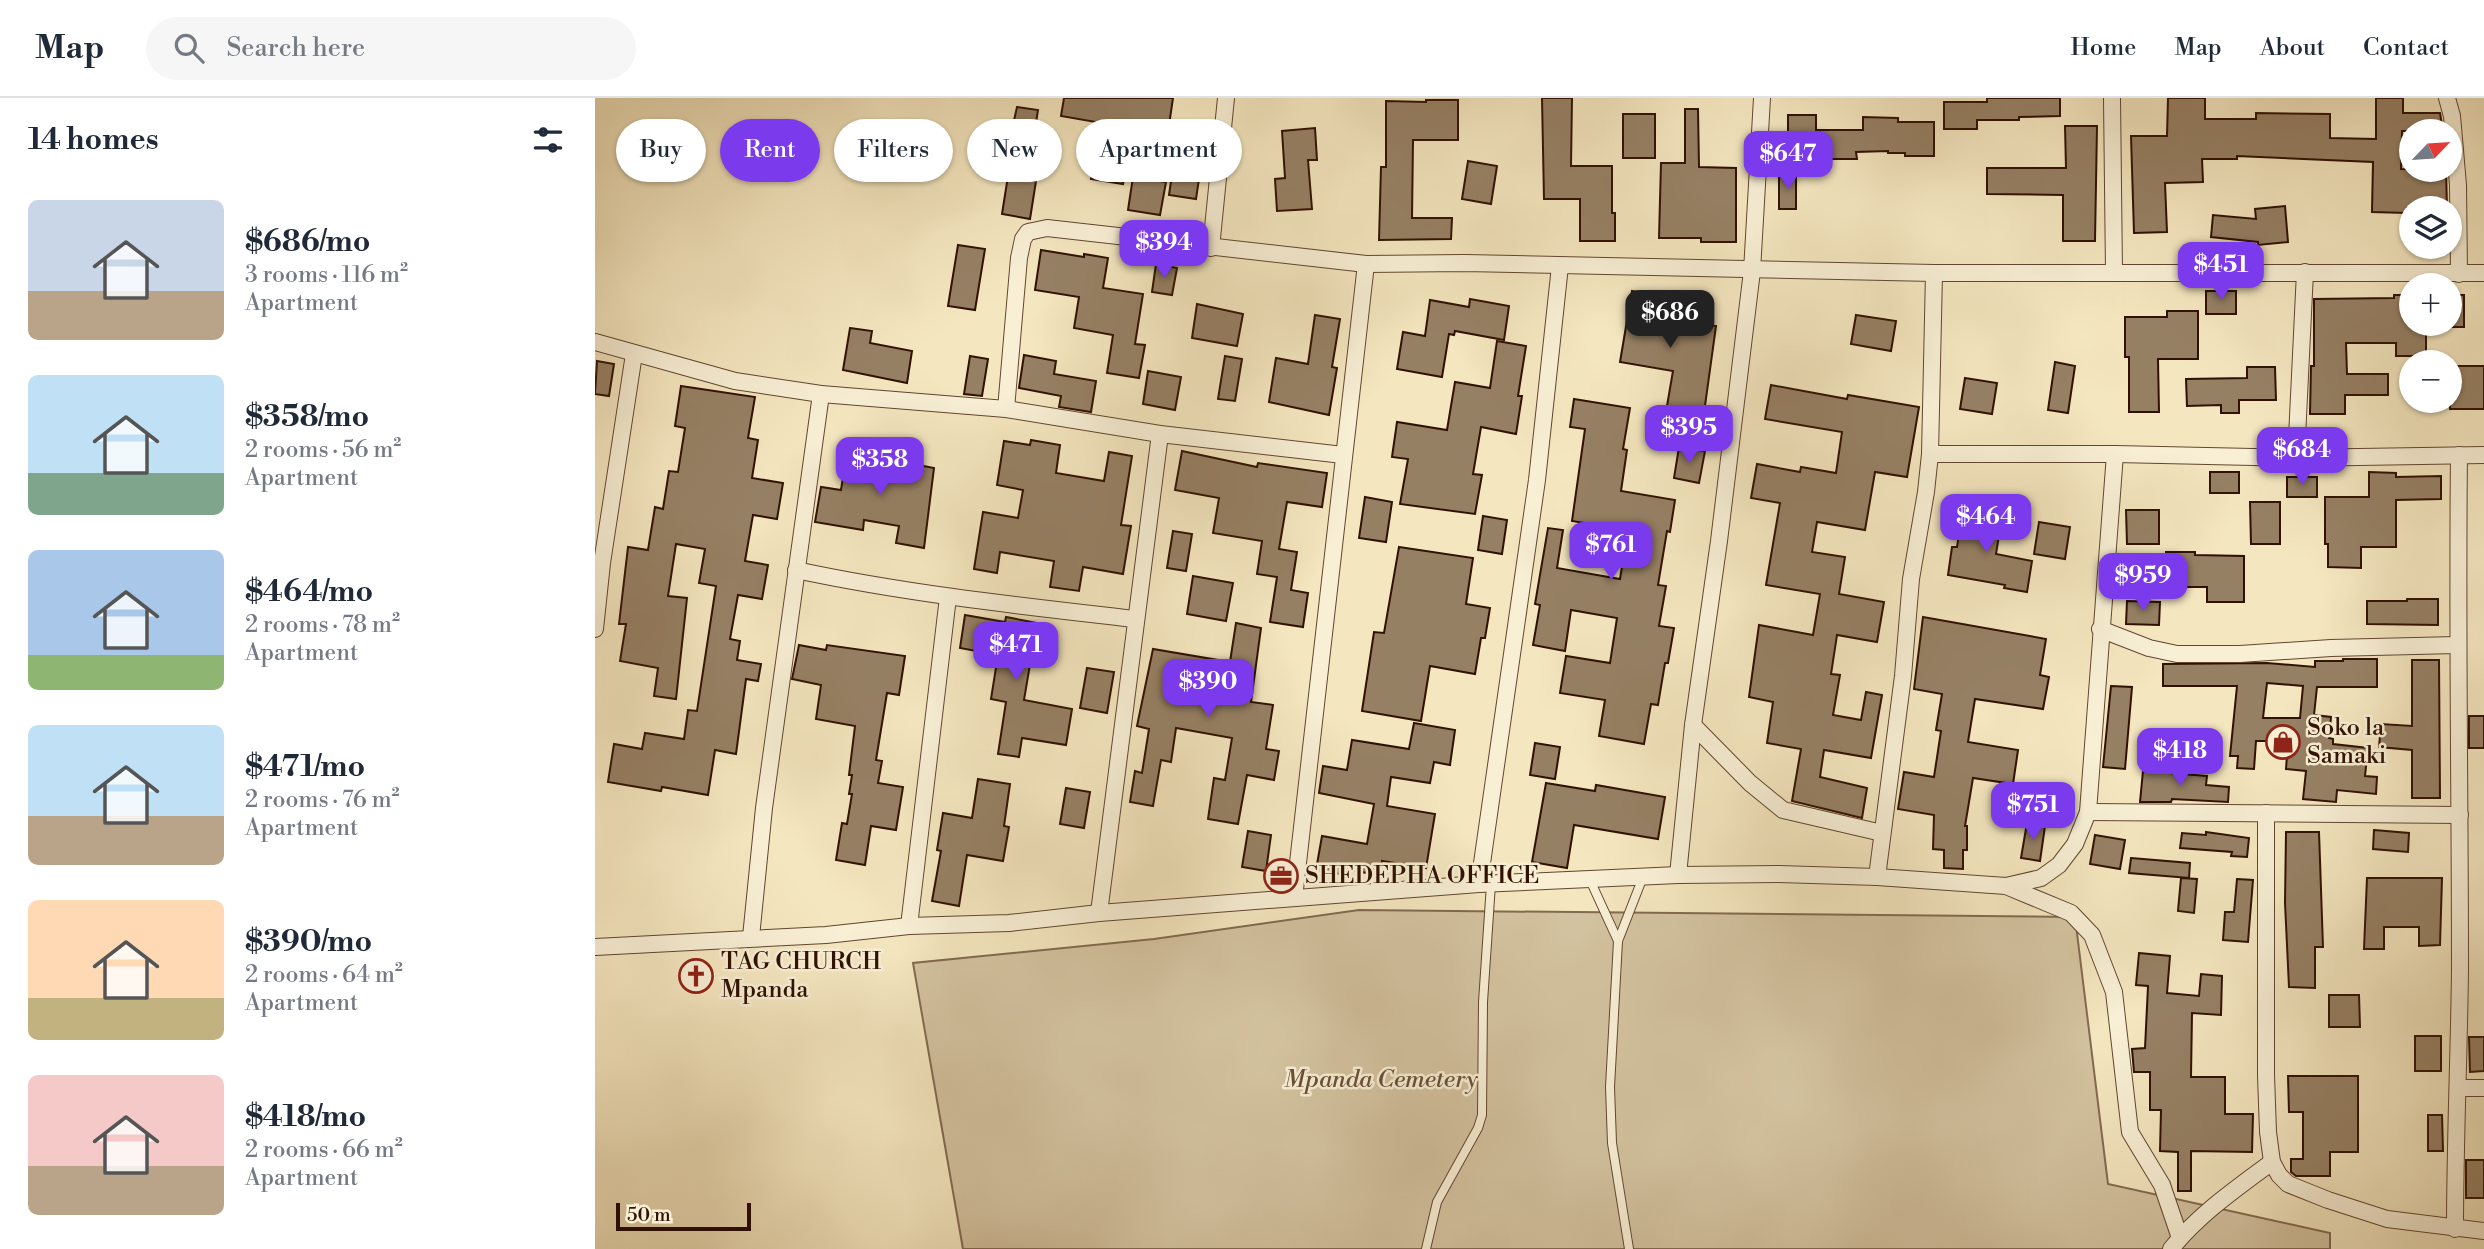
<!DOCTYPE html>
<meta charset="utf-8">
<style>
:root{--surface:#fff;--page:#f6f6f7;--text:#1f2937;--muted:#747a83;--line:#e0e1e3;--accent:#7c3aed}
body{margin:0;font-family:"Libre Bodoni",serif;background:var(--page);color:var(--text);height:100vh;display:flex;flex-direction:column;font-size:26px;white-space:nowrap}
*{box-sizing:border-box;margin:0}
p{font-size:23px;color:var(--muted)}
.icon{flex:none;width:38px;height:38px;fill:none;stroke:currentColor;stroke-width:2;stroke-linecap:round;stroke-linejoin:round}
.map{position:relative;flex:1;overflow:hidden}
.panel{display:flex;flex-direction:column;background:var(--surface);width:595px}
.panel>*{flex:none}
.guide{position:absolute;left:21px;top:21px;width:665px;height:63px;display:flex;gap:14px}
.needle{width:46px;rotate:65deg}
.tools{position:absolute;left:1804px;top:21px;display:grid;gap:14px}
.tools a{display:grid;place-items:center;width:63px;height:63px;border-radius:50%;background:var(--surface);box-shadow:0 2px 5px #0004;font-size:35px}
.scale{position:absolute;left:21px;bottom:18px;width:135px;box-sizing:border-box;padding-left:7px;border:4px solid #301101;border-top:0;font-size:19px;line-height:24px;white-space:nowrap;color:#301101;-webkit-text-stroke:5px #f8efd5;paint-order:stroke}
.price{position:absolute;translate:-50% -60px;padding:0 16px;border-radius:14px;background:var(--accent);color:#fff;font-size:23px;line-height:46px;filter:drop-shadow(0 2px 4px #0008)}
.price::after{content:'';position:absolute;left:50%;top:42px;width:21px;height:16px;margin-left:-10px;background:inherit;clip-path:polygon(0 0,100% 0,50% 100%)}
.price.current{background:#222;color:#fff}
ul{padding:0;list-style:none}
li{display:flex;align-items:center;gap:21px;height:175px;padding:0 28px}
li span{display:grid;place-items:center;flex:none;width:196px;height:140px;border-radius:10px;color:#555}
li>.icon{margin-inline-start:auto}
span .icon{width:84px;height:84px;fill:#fffc;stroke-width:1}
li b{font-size:30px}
h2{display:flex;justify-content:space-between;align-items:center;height:84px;padding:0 28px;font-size:30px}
.pill{padding:0 24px;border-radius:32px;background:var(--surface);box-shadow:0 2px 5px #0004;font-size:24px;line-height:63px}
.pill.current{background:var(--accent);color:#fff}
header{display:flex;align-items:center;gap:42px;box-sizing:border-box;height:98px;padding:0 35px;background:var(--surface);border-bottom:2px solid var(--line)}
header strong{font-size:33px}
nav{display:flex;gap:38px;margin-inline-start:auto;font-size:24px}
.search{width:490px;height:63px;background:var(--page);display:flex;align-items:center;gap:18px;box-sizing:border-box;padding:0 24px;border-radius:38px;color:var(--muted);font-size:26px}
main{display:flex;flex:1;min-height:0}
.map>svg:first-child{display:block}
.green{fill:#d3c29f;stroke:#826a50;stroke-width:2}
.building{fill:#968064;stroke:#301101;stroke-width:2;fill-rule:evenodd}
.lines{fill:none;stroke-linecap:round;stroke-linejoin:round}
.lane-casing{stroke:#614630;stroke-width:10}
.street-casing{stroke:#614630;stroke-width:18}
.lane{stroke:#f8efd5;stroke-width:8}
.street{stroke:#f8efd5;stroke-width:16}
.labels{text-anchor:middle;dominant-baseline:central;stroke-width:5;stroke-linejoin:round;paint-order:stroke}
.poi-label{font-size:24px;fill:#301101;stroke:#f8efd5;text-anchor:start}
.park-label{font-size:24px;font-style:italic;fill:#694f38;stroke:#f8efd5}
</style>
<header>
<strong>Map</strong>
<div class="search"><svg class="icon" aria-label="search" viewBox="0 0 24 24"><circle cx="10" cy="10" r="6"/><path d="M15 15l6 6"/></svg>Search here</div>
<nav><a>Home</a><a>Map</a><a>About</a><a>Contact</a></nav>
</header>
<main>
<section class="panel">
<h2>14 homes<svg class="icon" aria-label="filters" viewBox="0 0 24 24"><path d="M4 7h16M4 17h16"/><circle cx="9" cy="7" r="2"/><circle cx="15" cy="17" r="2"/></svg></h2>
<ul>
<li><span style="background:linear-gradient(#c9d6e8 65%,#b9a48a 0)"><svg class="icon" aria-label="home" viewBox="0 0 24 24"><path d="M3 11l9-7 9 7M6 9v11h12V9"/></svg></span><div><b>$686/mo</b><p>3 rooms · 116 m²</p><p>Apartment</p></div></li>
<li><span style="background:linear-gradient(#bfe0f5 70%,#7fa58c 0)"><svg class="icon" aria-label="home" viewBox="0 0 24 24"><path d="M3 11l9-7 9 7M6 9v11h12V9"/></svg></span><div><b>$358/mo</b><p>2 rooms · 56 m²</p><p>Apartment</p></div></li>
<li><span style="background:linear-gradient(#a9c7e8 75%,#8fb573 0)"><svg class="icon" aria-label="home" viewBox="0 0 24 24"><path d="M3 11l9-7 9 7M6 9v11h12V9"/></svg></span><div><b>$464/mo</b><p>2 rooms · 78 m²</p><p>Apartment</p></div></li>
<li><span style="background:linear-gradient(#bfe0f5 65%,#b9a48a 0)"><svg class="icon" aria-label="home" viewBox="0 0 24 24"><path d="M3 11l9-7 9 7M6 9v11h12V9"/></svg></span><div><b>$471/mo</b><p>2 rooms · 76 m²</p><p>Apartment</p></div></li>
<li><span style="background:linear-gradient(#ffd9b3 70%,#c2b280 0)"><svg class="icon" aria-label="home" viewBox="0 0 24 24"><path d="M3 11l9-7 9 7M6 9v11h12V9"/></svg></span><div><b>$390/mo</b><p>2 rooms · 64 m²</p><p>Apartment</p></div></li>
<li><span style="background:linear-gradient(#f6c9c9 65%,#b9a48a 0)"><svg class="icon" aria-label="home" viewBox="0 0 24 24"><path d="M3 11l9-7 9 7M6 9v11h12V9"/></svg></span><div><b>$418/mo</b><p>2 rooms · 66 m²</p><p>Apartment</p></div></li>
</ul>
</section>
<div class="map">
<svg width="1889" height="1151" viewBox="0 0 1889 1151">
<rect width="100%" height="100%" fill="#f4e6bf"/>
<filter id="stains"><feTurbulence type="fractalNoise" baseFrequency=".00286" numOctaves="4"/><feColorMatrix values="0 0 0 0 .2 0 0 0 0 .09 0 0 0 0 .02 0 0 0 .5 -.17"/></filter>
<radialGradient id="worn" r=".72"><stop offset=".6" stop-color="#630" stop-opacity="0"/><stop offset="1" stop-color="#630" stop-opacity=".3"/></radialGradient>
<polygon class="green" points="764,812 1480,819 1513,1086 1735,1135 1735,1151 368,1151 318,865 559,841"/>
<g class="building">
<polygon points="469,0 578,0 573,34 538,28 528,86 496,81 503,39 499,39 501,24 466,18"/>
<polygon points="947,0 977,0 976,68 1017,68 1017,115 1020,115 1020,143 985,143 985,101 949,101"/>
<polygon points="1392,0 1465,0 1465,18 1424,19 1424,22 1382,22 1382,31 1349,31 1349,4 1392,4"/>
<polygon points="1573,0 1610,0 1610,21 1661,21 1661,15 1735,16 1735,40 1781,41 1781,0 1808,0 1808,15 1845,15 1848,33 1807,33 1806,71 1851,72 1852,110 1812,110 1812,115 1777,114 1778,64 1642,58 1642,61 1607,61 1608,84 1570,85 1572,134 1539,135 1536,38 1572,38"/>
<polygon points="831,2 863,2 863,42 818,42 817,120 857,120 856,141 784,142 786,69 791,69 791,3 831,4"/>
<polygon points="422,9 443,12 440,31 418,27"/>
<polygon points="1090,11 1103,11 1104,69 1141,70 1141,144 1106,144 1106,140 1064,140 1066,65 1090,65"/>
<rect x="1028" y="16" width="32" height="44"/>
<polygon points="1193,17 1221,17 1221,32 1268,32 1268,19 1303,20 1303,24 1339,24 1339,58 1310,58 1310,55 1293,55 1293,53 1261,54 1262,61 1193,61"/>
<polygon points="1470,28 1502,28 1500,143 1468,143 1468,97 1392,96 1392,70 1471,70"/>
<polygon points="720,30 722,62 713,62 717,111 682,113 680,81 690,80 687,33"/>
<polygon points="580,56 607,61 601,101 574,97"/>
<polygon points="873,63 902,68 896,106 867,101"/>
<rect x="1184" y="76" width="17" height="35"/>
<polygon points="413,78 441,83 435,121 407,116"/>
<polygon points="538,79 571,84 565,117 533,112"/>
<polygon points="1690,108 1693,144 1663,147 1663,144 1616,139 1618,117 1661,121 1660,111"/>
<polygon points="363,147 390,151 380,212 353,208"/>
<polygon points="446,152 489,159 489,156 513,160 508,190 548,196 540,246 550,247 544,280 512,275 518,237 479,230 484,199 440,192"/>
<polygon points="561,166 582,170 577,197 557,194"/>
<polygon points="1037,193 1065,197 1062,218 1121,228 1109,315 1072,308 1078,273 1025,264"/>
<rect x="1611" y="193" width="30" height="23"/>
<polygon points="1799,197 1816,197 1816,226 1831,226 1831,258 1801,258 1801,245 1751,245 1752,276 1793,276 1793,297 1750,297 1750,316 1715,316 1716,268 1719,268 1719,201 1799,200"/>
<rect x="1855" y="197" width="14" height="32"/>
<polygon points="875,201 914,208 909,242 860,233 859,237 854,236 847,279 802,271 808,234 830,238 835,202 874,209"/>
<polygon points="602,206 648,216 642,248 597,240"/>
<polygon points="1572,213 1603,213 1603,261 1563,261 1564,314 1534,314 1534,259 1530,259 1530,219 1572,219"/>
<polygon points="720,217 745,221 737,269 742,270 734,317 674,304 681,260 713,266"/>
<polygon points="1261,217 1301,223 1296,253 1256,246"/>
<polygon points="255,230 277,233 275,245 317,253 312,285 248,272"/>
<polygon points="902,243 931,248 923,298 927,298 921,336 886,329 878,376 887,377 880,416 805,406 813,361 797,359 802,324 852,332 860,284 895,290"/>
<polygon points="429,257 461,263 459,276 501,283 496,314 464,309 466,298 424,290"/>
<polygon points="375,258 393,261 387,298 369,296"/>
<polygon points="630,258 647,261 640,303 623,301"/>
<polygon points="2,263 19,266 14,298 0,296"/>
<polygon points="1460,264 1480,268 1473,315 1453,312"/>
<rect x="1855" y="268" width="34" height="43"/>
<polygon points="1652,269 1680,269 1681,302 1644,302 1644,315 1626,315 1626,307 1592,308 1591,281 1652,280"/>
<polygon points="553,273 586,279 580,312 548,306"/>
<polygon points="1370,280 1402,285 1397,316 1365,311"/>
<polygon points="1176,287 1252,301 1253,297 1324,309 1312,379 1280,374 1270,432 1222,424 1217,454 1250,459 1244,496 1289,504 1282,544 1242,537 1236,576 1245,577 1238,617 1266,622 1271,594 1287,597 1276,660 1229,652 1225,679 1272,690 1267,720 1197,703 1206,651 1172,645 1178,604 1154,599 1164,527 1218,537 1225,496 1171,487 1185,405 1156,400 1162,366 1205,374 1206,369 1241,375 1247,334 1170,321"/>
<polygon points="86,288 160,299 153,340 163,342 157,380 188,385 182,421 158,417 150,463 173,467 167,501 143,497 135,541 145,543 142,562 166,566 163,583 151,581 141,656 120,652 113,697 67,689 66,693 13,684 19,646 47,651 50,635 89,641 93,612 102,613 121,488 104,485 110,451 81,446 73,498 92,500 81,601 59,598 63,570 25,563 31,526 24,526 33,449 53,452 60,409 68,411 74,373 83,374 90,330 80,328"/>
<polygon points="979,301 1035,310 1028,351 1032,352 1026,393 1080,402 1075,434 1072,433 1063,487 1071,488 1064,528 1079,530 1073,565 1070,565 1063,607 1056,606 1049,646 1004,638 1010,602 965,595 971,558 1015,565 1022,520 976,512 970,553 938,547 945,507 940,506 953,430 968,432 962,470 1025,481 1033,432 977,423 990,331 975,329"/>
<polygon points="436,342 465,347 461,375 509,383 514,354 537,358 526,427 536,428 528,476 488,469 484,493 455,489 459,463 405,454 402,475 379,471 388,414 423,420 428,392 402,387 409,343 435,347"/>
<polygon points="1084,349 1110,353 1104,385 1079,380"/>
<polygon points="252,353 339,370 329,450 301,445 304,428 269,422 268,432 220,424 226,389 246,392"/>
<polygon points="587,353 662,369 663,365 732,375 727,409 692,404 684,451 702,454 696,492 713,495 708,529 675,524 682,479 662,476 667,443 618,435 624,400 580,392"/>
<rect x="1615" y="374" width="29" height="21"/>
<polygon points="1774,374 1801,375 1801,379 1846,378 1846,401 1801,402 1801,449 1766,449 1766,470 1733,469 1733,446 1730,446 1730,399 1774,399"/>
<rect x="1692" y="379" width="30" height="20"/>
<polygon points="770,399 797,404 791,444 764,440"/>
<polygon points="1655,404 1685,404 1685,446 1656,446"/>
<polygon points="1368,412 1407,419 1401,456 1437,463 1432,494 1409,490 1410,487 1353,477 1357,449 1362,449"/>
<polygon points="1531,412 1564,412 1564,446 1532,446"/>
<polygon points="888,418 912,422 907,456 883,452"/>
<polygon points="1444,424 1475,429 1470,461 1439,456"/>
<polygon points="578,433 597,436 591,473 572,470"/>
<polygon points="804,449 878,460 871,506 895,510 890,540 886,540 880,576 835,568 826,623 767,613 779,534 789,535"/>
<polygon points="1571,454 1600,454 1600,457 1649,458 1649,504 1612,504 1612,489 1571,489"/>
<polygon points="598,478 638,485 631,523 592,516"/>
<polygon points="1812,501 1843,501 1843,527 1772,526 1772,503 1812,503"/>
<polygon points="1532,503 1565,504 1564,527 1531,526"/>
<polygon points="370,517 410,524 411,519 442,525 429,602 477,611 471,647 427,640 424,659 403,656 411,604 396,601 403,557 365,550"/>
<polygon points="1328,519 1451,541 1445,577 1454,579 1448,611 1380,601 1373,644 1423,652 1418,686 1378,680 1370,728 1372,728 1372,752 1368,752 1368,771 1349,770 1349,752 1338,751 1339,717 1303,711 1309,674 1339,679 1346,633 1341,632 1347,596 1319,591"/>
<polygon points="641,525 666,530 656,604 678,607 671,651 684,653 679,682 652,677 643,726 613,721 619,680 630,682 637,640 581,630 576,664 566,662 558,708 535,704 540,673 547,675 554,631 542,628 558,551 635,564"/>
<polygon points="204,547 231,552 232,547 310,558 304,597 292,595 281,662 287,663 283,685 308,689 301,732 276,728 270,767 241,762 247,725 252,726 257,696 254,696 257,677 254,677 260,628 221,621 226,587 197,581"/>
<path d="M 1748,561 L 1782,561 L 1782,589 L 1722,589 L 1719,617 L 1736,619 L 1734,640 L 1738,641 L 1738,646 L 1773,650 L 1770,678 L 1782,679 L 1781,696 L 1742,692 L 1741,704 L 1708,701 L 1711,673 L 1691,671 L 1693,643 L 1661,643 L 1659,671 L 1642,670 L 1643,658 L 1635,658 L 1642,588 L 1568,588 L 1568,566 L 1672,565 L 1720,569 L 1720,563 L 1748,563 ZM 1672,585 L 1708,588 L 1705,620 L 1668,620 Z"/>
<polygon points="1817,562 1844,562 1845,700 1817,700 1817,652 1784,649 1786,626 1817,628"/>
<polygon points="492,570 519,574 512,615 485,610"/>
<polygon points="1516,588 1537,589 1530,671 1508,669"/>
<rect x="1874" y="618" width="15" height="32"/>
<polygon points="819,625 860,632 855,667 839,664 835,685 796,679 792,708 840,716 831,770 787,763 785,777 747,771 746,776 721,772 727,738 772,746 779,706 724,695 728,668 752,672 757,642 814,651"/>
<polygon points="940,645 965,649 960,681 935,677"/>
<polygon points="1548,673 1612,678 1611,687 1634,689 1633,704 1577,701 1576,704 1545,704"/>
<polygon points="383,681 415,686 409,728 414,729 408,763 372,757 364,808 337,803 346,753 342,752 348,715 377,720"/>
<polygon points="951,685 1000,693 1001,687 1070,699 1063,741 979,727 972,770 937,764"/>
<polygon points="471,690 495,694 489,730 465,726"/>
<polygon points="1432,725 1450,728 1445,763 1426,760"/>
<polygon points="1779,732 1814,735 1813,754 1778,751"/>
<polygon points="653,733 676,737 671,773 647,769"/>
<polygon points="1611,734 1654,740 1652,759 1636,758 1637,754 1585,750 1587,735 1611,737"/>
<polygon points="1691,734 1724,734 1728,849 1720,849 1720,890 1694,889 1690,805"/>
<polygon points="1500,737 1530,742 1525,771 1495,766"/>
<polygon points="1536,760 1595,765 1594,780 1534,775"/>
<polygon points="1586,780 1602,781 1599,815 1583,813"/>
<polygon points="1772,780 1847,780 1845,847 1824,848 1824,829 1789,829 1789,851 1769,851"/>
<polygon points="1642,781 1658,782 1653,844 1628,842 1630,814 1639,814"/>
<polygon points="1544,855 1575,858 1572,895 1604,898 1606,876 1627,878 1626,917 1597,915 1596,979 1630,979 1630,1016 1658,1016 1657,1054 1596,1053 1596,1093 1583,1093 1583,1054 1565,1053 1566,1012 1555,1012 1555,974 1539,974 1537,951 1550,950 1553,888 1541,887"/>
<polygon points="1734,897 1764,897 1765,929 1734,929"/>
<rect x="1820" y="938" width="26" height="35"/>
<polygon points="1874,939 1889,939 1889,973 1875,974"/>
<polygon points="1693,978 1763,978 1763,1054 1735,1054 1735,1078 1701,1078 1696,1074 1696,1061 1708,1061 1708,1014 1694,1014"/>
<polygon points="1833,1017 1847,1017 1848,1053 1833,1053"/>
<rect x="1871" y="1062" width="18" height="38"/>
</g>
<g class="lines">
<g class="lane-casing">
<g id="lane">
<polyline points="995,782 1023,843"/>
<polyline points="831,1151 842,1104 883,1030 887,1017 888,904 896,786"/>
<polyline points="1034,1151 1017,1045 1015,989 1023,843 1048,779"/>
</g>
</g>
<g class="street-casing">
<g id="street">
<polyline points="1517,0 1519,175"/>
<polyline points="1852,0 1857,18 1863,87 1864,176"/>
<polyline points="616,150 631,0"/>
<polyline points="0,244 140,283 226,296 411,311 565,336 748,357"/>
<polyline points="411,311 424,160 428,141 433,134 452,130 771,166 870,165 1339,175 1889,175"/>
<polyline points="1335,356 1520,356 1701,360 1889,357"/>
<polyline points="1701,360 1710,174"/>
<path d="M 201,472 C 313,496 427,508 540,521"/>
<polyline points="0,531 7,465 39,256"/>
<polyline points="1505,531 1554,550 1582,556 1645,556 1736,550 1862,547"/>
<polyline points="1098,627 1155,685 1188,712 1287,735"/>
<polyline points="1493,714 1865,717"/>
<polyline points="1671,715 1671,977 1673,1034 1677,1064 1684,1077 1693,1086 1733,1102 1792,1121 1889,1133"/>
<polyline points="1083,777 1098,627 1124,443 1157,173 1167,0"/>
<polyline points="1282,779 1308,578 1316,481 1331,394 1335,356 1339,175"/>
<polyline points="884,786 942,382 965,168"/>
<polyline points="1411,788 1476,815 1497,837 1519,894 1535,1034 1567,1087 1585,1140"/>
<polyline points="699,800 771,166"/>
<polyline points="504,815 565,336"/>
<polyline points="314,828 353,499"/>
<polyline points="156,839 169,710 226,296"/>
<polyline points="0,849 231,837 314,828 414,825 504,815 884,786 1083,777 1184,776 1282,779 1411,788 1446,780 1464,767 1480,746 1493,714 1520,356"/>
<polyline points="1864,990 1889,990"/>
<path d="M 1860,1131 C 1860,1044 1864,958 1865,871 C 1865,700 1862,529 1864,357"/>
<path d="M 1576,1151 C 1604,1116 1642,1090 1677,1064"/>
</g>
</g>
<use href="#lane" class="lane"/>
<use href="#street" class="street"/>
</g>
<defs>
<g id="shop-ring" transform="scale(1.75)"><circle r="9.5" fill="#f8efd5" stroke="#8f2418" stroke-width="1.5"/><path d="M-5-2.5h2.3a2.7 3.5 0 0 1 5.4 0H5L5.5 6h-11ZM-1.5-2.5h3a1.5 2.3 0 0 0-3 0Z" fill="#8f2418"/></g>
<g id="office-ring" transform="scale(1.75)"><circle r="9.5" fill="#f8efd5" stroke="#8f2418" stroke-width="1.5"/><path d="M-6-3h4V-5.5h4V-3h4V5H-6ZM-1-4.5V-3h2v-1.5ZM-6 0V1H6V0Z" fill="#8f2418"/></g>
<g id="church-ring" transform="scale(1.75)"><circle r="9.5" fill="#f8efd5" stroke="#8f2418" stroke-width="1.5"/><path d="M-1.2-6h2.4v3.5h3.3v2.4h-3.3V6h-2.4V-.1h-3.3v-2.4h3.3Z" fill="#8f2418"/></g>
</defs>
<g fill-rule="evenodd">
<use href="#shop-ring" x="1688" y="644"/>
<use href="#office-ring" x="686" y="778"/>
<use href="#church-ring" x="101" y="878"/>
</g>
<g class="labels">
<g class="poi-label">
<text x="1712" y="630">Soko la<tspan x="1712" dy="28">Samaki</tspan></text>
<text x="710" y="778">SHEDEPHA OFFICE</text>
<text x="126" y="864">TAG CHURCH<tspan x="126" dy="28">Mpanda</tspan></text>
</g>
<g class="park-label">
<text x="786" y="982">Mpanda Cemetery</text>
</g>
</g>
<rect width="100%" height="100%" filter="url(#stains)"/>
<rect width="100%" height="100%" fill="url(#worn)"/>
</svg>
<div class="tools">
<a><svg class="needle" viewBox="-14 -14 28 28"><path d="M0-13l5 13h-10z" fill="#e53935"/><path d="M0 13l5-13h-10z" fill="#747a83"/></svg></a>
<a><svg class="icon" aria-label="layers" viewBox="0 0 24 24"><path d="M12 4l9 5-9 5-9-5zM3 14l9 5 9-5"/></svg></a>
<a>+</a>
<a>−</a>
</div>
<div class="scale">50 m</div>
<b class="price" style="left:1193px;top:93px">$647</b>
<b class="price" style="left:569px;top:182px">$394</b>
<b class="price" style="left:1626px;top:204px">$451</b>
<b class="price current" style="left:1075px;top:252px">$686</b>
<b class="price" style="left:1094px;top:367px">$395</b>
<b class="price" style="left:1707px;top:389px">$684</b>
<b class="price" style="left:285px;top:399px">$358</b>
<b class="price" style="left:1391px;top:456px">$464</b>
<b class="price" style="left:1016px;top:484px">$761</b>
<b class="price" style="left:1548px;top:515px">$959</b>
<b class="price" style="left:421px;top:584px">$471</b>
<b class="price" style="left:613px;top:621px">$390</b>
<b class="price" style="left:1585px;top:690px">$418</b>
<b class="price" style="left:1438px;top:744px">$751</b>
<div class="guide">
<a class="pill">Buy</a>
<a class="pill current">Rent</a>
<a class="pill">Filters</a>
<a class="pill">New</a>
<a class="pill">Apartment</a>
</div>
</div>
</main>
